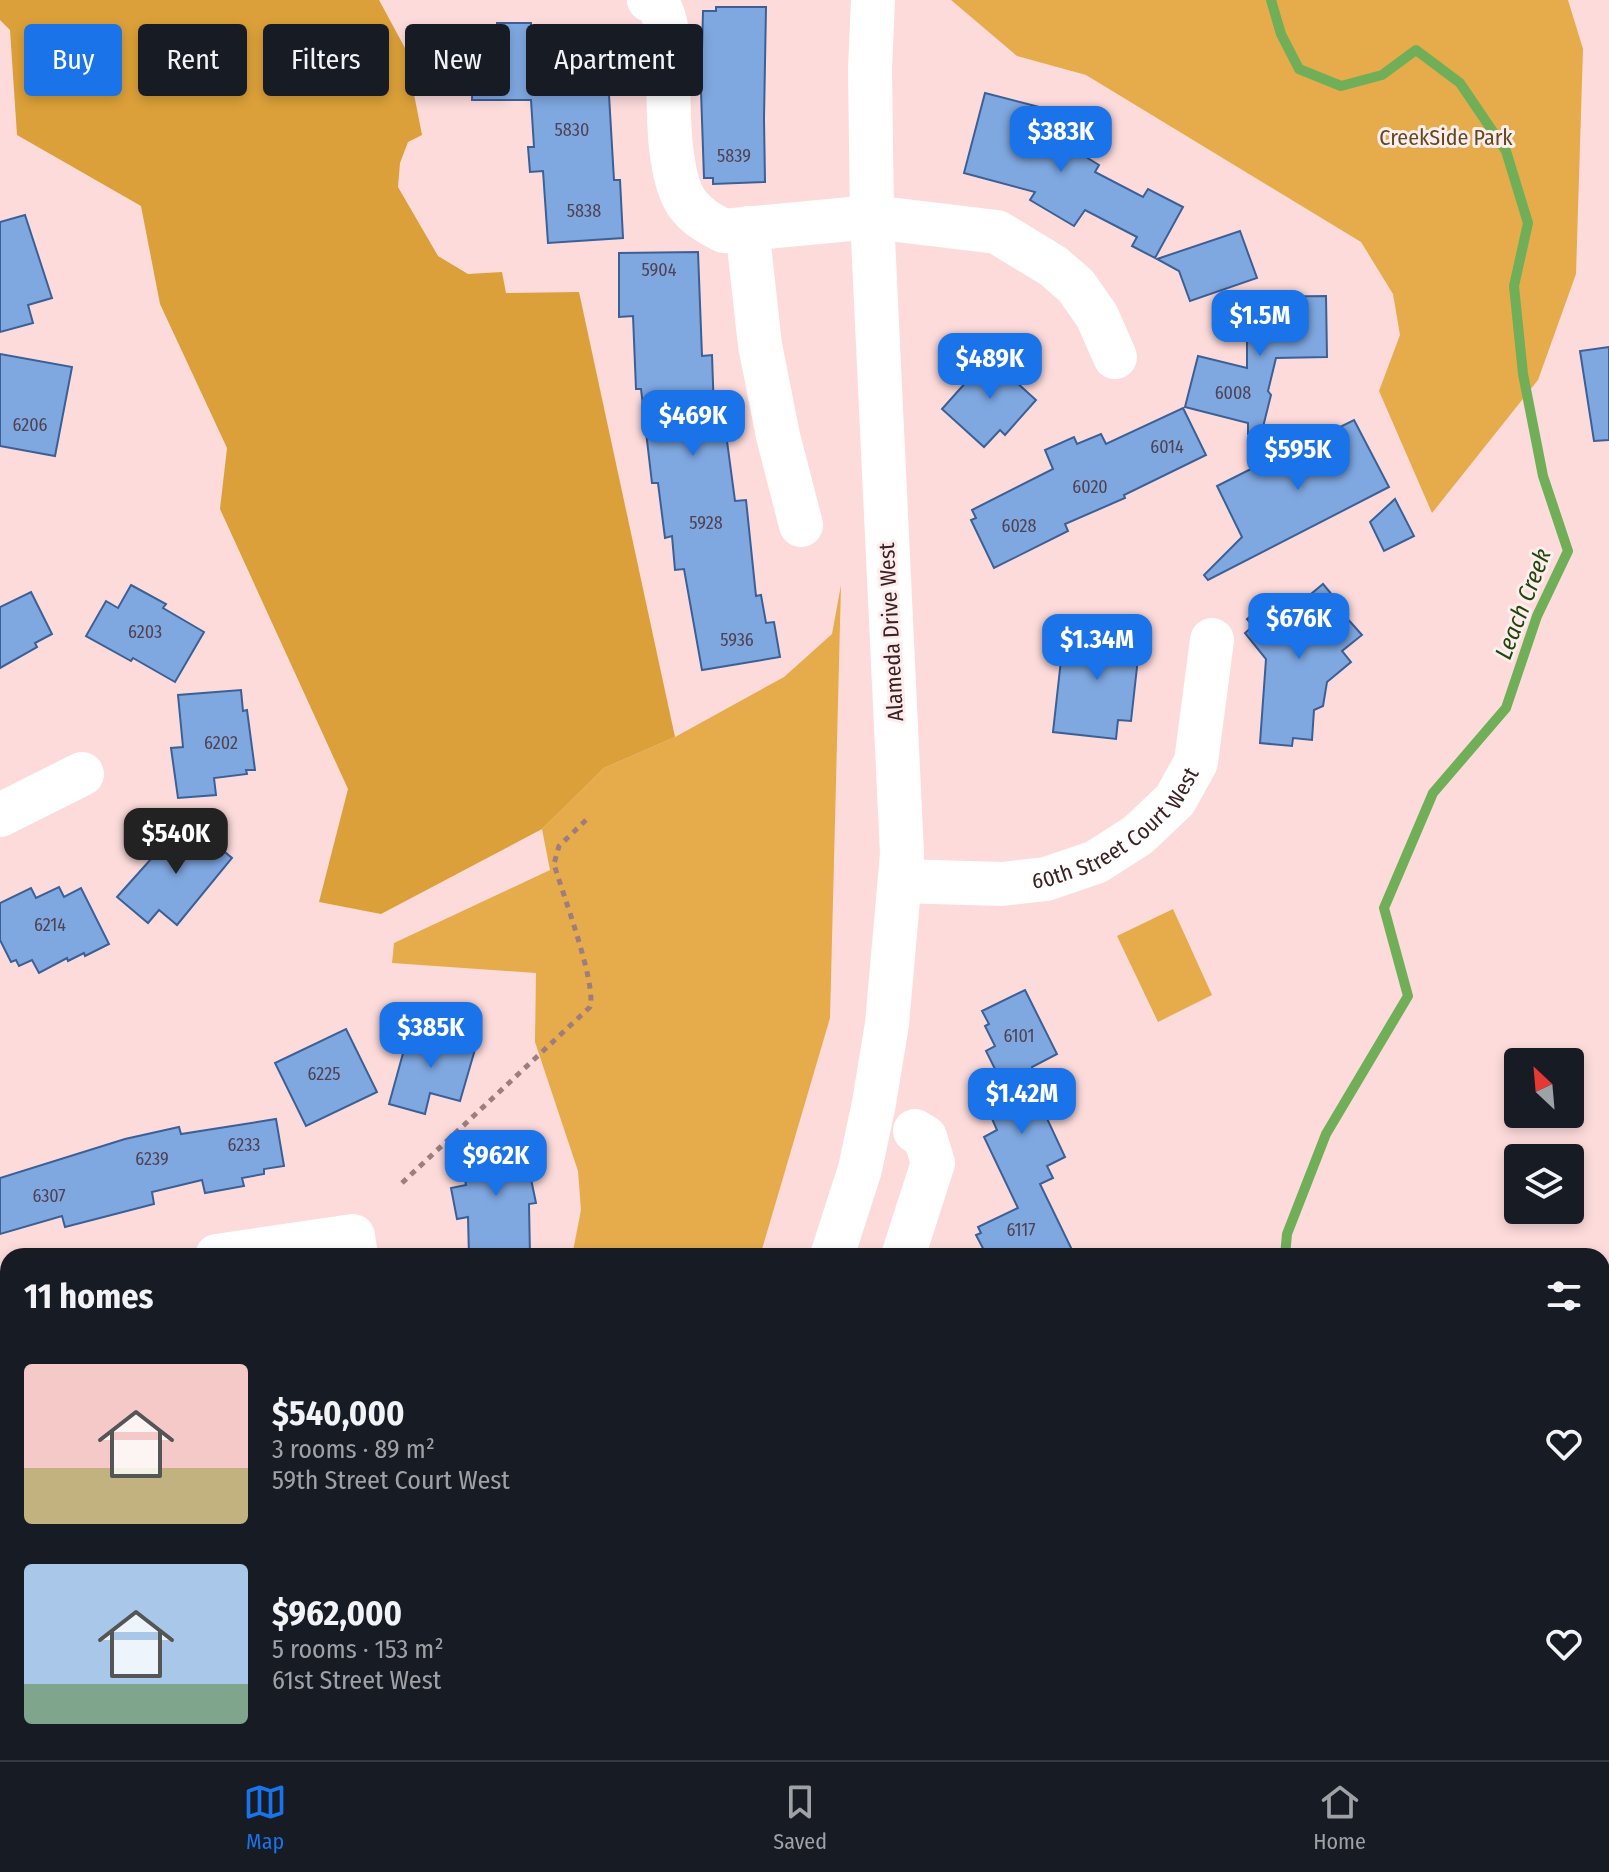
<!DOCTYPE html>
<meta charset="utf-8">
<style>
:root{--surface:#171b24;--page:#242831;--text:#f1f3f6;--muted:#9ea1a6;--line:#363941;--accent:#1a73e8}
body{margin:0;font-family:"Fira Sans Condensed",sans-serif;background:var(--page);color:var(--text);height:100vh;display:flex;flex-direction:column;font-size:30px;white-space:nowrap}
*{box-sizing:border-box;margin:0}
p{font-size:26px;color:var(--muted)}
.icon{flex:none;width:44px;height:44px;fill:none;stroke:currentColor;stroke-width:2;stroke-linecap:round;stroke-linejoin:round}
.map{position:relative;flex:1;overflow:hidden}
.drawer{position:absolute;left:0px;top:1248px;width:1610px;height:512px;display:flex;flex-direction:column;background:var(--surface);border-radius:24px 24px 0 0;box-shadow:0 4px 12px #0003}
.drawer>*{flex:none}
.top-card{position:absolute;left:24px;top:24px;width:800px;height:72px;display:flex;gap:16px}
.needle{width:52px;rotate:334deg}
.buttons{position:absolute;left:1504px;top:1048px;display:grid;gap:16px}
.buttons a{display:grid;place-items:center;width:80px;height:80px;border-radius:8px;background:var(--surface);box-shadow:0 4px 12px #0003;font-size:40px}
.price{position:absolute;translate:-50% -68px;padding:0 18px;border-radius:16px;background:var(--accent);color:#fff;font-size:26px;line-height:52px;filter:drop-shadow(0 2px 4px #0008)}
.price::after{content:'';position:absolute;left:50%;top:48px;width:24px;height:18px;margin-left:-12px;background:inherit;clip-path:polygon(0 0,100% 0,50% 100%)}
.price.active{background:#222;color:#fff}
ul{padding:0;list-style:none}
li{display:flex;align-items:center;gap:24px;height:200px;padding:0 24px}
li span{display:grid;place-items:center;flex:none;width:224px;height:160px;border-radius:8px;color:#555}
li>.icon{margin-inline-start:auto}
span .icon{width:96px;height:96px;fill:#fffc;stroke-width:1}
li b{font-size:34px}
h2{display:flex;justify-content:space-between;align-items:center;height:96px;padding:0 24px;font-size:34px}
.pill{padding:0 28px;border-radius:8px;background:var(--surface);box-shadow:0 4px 12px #0003;font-size:28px;line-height:72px}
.pill.active{background:var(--accent);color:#fff}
.menu{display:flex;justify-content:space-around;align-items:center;height:112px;border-top:2px solid var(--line);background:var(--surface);font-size:22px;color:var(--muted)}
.menu a{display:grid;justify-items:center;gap:4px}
.menu .active{color:var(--accent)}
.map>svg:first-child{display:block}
.green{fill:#e6ac4c}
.forest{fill:#dba039}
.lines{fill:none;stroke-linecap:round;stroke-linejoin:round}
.stream{stroke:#70ae58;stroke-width:10}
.building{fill:#7fa8e1;stroke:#3b6095;stroke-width:2}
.path{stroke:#9e7d7e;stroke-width:5;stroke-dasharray:6 6;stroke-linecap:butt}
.minor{stroke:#fff;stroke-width:44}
.labels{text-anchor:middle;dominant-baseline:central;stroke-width:6;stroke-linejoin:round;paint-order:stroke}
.number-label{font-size:18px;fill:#4f4252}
.park-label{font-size:22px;fill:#624921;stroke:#feeded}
.street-label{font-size:22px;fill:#3f2022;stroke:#feeded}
.water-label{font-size:24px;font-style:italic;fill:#1f470a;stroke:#feeded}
</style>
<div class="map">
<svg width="1609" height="1760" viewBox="0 0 1609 1760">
<rect width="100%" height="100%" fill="#fddbdb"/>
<g class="green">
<polygon points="951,0 1568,0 1583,49 1576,274 1538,380 1432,513 1379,391 1400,335 1393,294 1361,242 1086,75 1017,56"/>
<polygon points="841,585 830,1018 760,1256 572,1256 581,1210 578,1171 535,1042 536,973 392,963 394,943 550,870 542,829 604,768 675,737 784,677 832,634"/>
<polygon points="1173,909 1212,995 1158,1022 1117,936"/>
<polygon points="346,1752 499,1752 493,1760 337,1760"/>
</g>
<polygon class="forest" points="0,0 379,0 405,48 422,135 408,142 400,163 398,187 438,256 468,274 502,272 506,293 579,292 675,737 604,768 542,829 381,914 319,902 348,789 220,509 227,448 160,304 141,206 17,135 10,30 0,20"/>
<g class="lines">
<g class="stream">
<polyline points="1271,0 1281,34 1299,69 1341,86 1382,75 1416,50 1460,83 1506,151 1528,223 1514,286 1523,374 1543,476 1568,551 1537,616 1506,708 1433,793 1384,908 1408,996 1326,1134 1287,1234 1285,1256"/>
<polyline points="1536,1752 1539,1760"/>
</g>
</g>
<g class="building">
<polygon points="716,7 766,7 764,119 765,182 713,184 713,178 704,178 701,91 703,11 716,11"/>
<polygon points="497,23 531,23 531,34 620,32 621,60 615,61 616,95 609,95 614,180 620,180 623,238 548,243 543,171 530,172 528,147 534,147 531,100 472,100 474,34 497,33"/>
<polygon points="985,93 1047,109 1042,130 1099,165 1095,172 1143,197 1148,189 1183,207 1155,258 1132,246 1137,237 1085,210 1074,226 1030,200 1035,192 964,173"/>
<polygon points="25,215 52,298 28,305 33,323 0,332 0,222"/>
<polygon points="1240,231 1257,278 1190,301 1179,271 1157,259"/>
<polygon points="698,252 702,356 712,355 714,412 723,411 735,501 746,500 756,596 761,595 766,623 774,622 780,657 702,670 684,569 675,570 672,536 665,538 658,483 652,483 641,389 636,389 633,316 619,317 619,253"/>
<polygon points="1326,296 1327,357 1276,358 1268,391 1271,395 1263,427 1259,426 1256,435 1248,434 1248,423 1185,407 1198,356 1247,368 1247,297"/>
<polygon points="1609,347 1609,440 1594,441 1580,351"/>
<polygon points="993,352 1019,375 1014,380 1036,400 1005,435 1000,430 984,447 942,409"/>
<polygon points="0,354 72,367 55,456 0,446"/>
<polygon points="1183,408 1206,455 1124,495 1125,498 1065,524 1068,531 994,568 971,520 976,518 972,510 1053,469 1045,450 1074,437 1077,444 1101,434 1106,444"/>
<polygon points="1354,420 1389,487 1208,580 1204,575 1242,537 1217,486 1265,462 1264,460 1301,441 1304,445"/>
<polygon points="1395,499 1414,536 1384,551 1370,522"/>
<polygon points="1323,584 1348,614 1345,616 1362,635 1342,651 1351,662 1327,682 1323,706 1314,710 1312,740 1293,738 1292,746 1260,743 1266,659 1245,633 1253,626 1247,619 1270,600 1276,606 1284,598 1293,609"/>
<polygon points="131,585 166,604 163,608 204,632 175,682 133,658 131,661 86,636 106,601 118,608"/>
<polygon points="31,592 52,634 35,643 37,647 0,668 0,607"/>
<polygon points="1097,627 1141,631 1131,721 1118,720 1116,739 1053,732 1064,633 1096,637"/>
<polygon points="241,690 243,711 247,710 255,770 246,770 247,774 214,778 216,795 178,798 171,748 183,747 178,695"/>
<polygon points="186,820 232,858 177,925 159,910 148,923 117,897"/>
<polygon points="59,887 64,897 81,888 109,944 85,956 84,953 68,961 67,958 39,973 32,960 19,966 16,960 11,962 0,940 0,903 31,888 36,898"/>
<polygon points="1025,990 1057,1054 1032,1067 1036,1095 1065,1157 1047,1166 1053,1178 1040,1184 1075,1256 987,1256 976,1235 981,1233 978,1227 1018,1208 984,1137 997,1130 989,1112 1011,1101 986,1051 995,1046 985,1026 989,1024 982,1011"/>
<polygon points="410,1028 476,1046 460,1101 430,1093 425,1114 389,1104"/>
<polygon points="346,1029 377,1092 306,1126 275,1063"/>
<polygon points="276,1119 284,1166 264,1169 264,1174 242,1178 244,1186 205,1193 202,1180 152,1192 154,1204 65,1227 62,1216 0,1234 0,1178 125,1139 179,1127 181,1134"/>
<polygon points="522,1136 536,1203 529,1204 530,1256 469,1256 468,1217 457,1219 451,1188 466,1185 459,1149"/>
</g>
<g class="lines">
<g class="path">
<path d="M 402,1183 L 590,1007 C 597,984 562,892 554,864 L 559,846 L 586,820"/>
<polyline points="610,1760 615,1752"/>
</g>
<g class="minor">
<path d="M 649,0 L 657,3 C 668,19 667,36 668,56 C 669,94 665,177 689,206 C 699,218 710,224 724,231 L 872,217 L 997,232 L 1053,266 L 1076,286 L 1097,316 L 1115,357"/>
<polyline points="747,228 760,345 778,436 801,525"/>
<polyline points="0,815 82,774"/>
<path id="s1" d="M 900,881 L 1002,884 L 1046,879 L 1096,862 L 1138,835 L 1175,800 L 1196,762 L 1212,640"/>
<polyline points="217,1256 353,1236 356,1256"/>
<polyline points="832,1256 860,1169 874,1103 887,1024 902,854 872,217 870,69 873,0"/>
<polyline points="903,1256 933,1163 925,1137 915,1131"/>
<polyline points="0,1323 8,1320"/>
<polyline points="0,1738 8,1733"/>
<polyline points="1044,1752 1048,1760"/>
<polyline points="564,1760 570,1752"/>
<polyline points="901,1760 911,1752"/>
</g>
</g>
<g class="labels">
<g class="number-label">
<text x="572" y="130">5830</text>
<text x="734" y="156">5839</text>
<text x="584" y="211">5838</text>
<text x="659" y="270">5904</text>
<text x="1233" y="393">6008</text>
<text x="30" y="425">6206</text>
<text x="1167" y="447">6014</text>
<text x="1090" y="487">6020</text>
<text x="706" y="523">5928</text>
<text x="1019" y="526">6028</text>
<text x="145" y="632">6203</text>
<text x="737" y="640">5936</text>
<text x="221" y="743">6202</text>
<text x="50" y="925">6214</text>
<text x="1019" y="1036">6101</text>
<text x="324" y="1074">6225</text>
<text x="244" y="1145">6233</text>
<text x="152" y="1159">6239</text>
<text x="49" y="1196">6307</text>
<text x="1021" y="1230">6117</text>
</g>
<g class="park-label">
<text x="1446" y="137">CreekSide Park</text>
</g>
<g class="street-label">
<text transform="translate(891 632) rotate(-93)">Alameda Drive West</text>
<text stroke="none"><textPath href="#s1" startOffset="234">60th Street Court West</textPath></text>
</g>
<g class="water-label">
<text transform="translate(1523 604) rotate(-69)">Leach Creek</text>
</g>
</g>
</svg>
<div class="buttons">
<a><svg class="needle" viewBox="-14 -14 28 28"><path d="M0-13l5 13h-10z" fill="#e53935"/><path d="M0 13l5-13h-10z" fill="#9ea1a6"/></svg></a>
<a><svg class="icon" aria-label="layers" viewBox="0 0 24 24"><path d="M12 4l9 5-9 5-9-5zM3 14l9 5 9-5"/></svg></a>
</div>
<b class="price" style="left:1061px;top:174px">$383K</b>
<b class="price" style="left:1260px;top:358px">$1.5M</b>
<b class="price" style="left:990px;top:401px">$489K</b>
<b class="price" style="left:693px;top:458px">$469K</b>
<b class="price" style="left:1298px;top:492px">$595K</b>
<b class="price" style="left:1299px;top:661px">$676K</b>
<b class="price" style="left:1097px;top:682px">$1.34M</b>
<b class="price active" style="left:176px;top:876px">$540K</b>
<b class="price" style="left:431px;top:1070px">$385K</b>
<b class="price" style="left:1022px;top:1136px">$1.42M</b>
<b class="price" style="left:496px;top:1198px">$962K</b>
<div class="top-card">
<a class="pill active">Buy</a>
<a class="pill">Rent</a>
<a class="pill">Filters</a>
<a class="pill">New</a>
<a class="pill">Apartment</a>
</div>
<section class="drawer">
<h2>11 homes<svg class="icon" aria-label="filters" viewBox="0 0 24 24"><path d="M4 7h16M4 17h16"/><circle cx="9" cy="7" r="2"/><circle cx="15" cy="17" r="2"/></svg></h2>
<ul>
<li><span style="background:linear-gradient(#f6c9c9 65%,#c2b280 0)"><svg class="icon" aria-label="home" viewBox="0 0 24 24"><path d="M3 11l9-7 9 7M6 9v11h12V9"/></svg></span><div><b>$540,000</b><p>3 rooms · 89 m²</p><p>59th Street Court West</p></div><svg class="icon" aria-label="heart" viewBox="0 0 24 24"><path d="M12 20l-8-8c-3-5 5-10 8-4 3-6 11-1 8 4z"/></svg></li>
<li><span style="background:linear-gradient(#a9c7e8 75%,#7fa58c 0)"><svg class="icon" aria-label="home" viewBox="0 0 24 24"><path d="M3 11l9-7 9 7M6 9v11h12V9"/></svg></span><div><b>$962,000</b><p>5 rooms · 153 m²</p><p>61st Street West</p></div><svg class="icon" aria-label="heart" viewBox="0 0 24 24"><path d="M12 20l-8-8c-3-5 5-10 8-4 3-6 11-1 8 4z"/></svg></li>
</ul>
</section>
</div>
<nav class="menu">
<a class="active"><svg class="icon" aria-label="map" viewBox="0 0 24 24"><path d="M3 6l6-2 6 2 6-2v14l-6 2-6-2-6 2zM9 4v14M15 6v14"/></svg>Map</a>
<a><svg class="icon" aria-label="saved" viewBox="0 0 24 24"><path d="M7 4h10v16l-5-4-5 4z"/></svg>Saved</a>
<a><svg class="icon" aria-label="home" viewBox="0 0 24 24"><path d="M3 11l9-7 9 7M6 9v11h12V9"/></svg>Home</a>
</nav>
